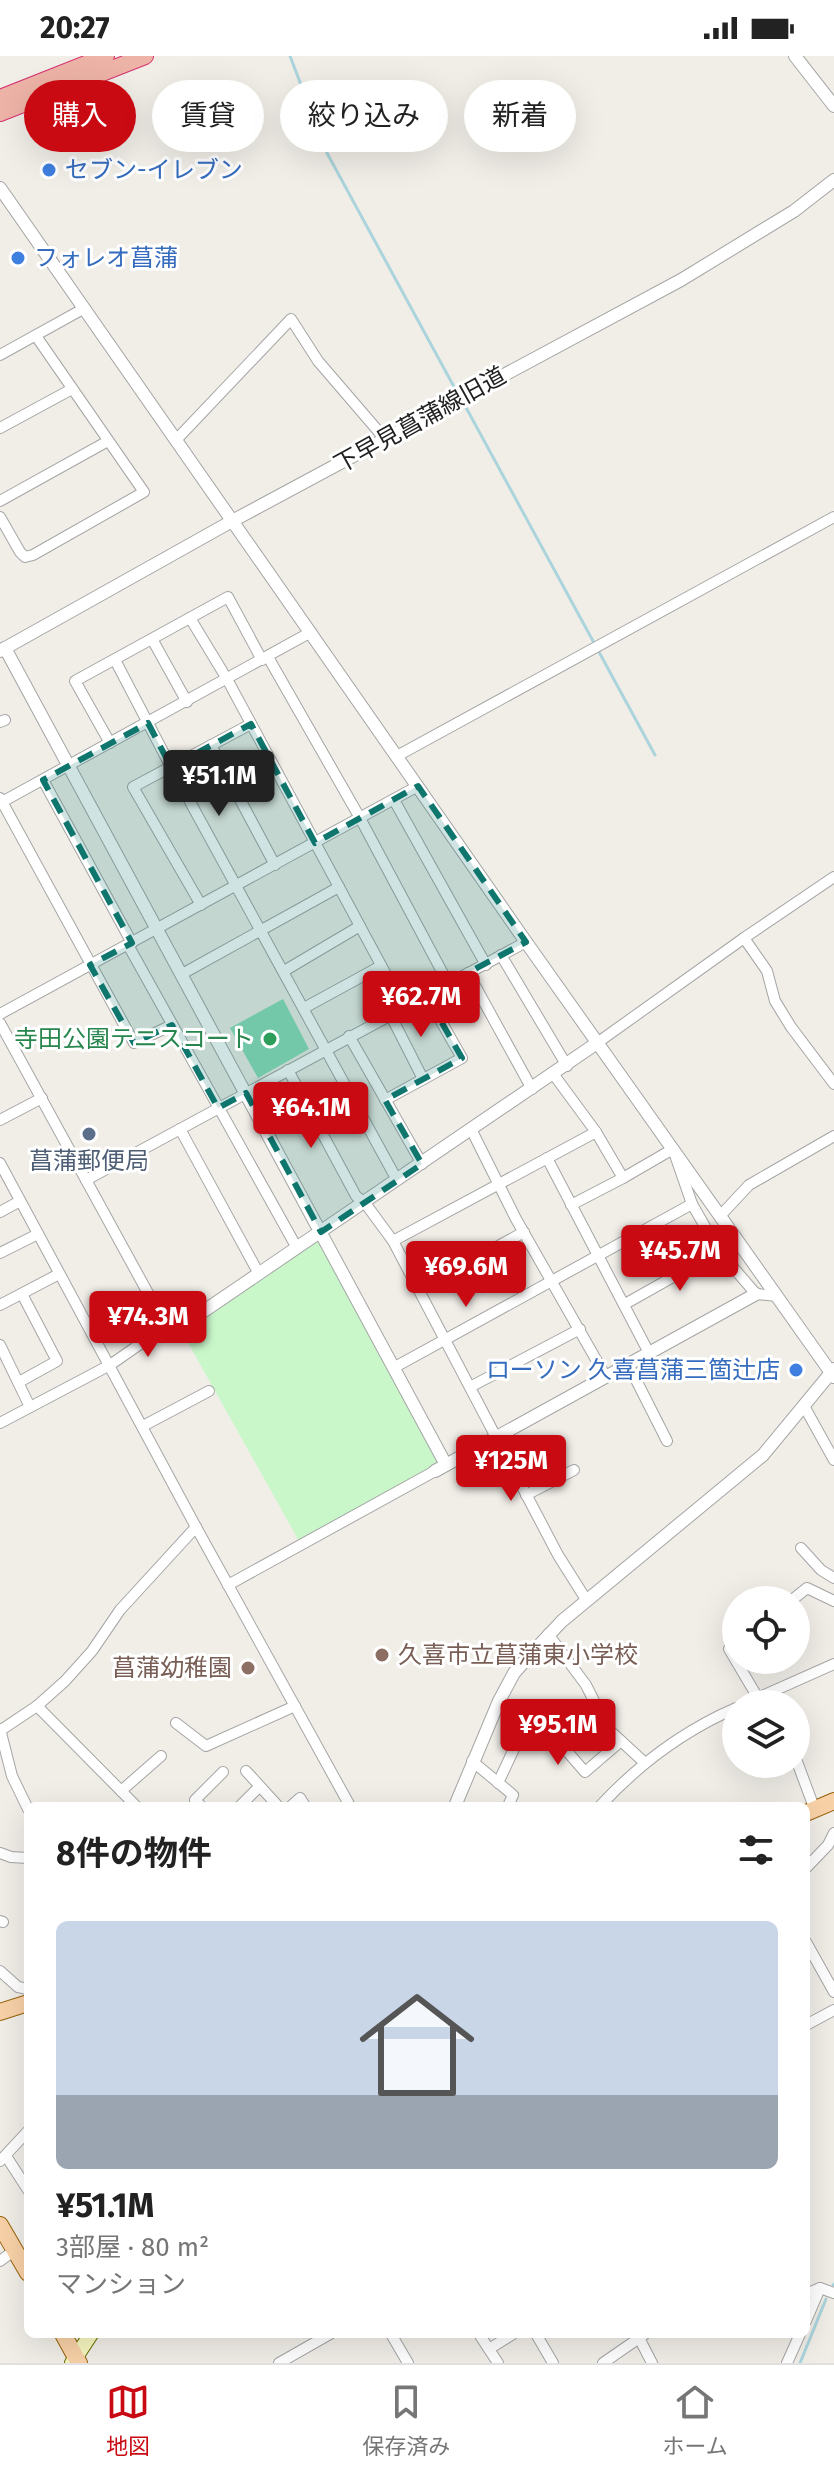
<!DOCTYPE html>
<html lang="ja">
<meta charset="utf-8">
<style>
:root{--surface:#fff;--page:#f6f6f6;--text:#222;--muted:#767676;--line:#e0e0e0;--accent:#c90a13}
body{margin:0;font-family:"Fira Sans","Noto Sans JP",sans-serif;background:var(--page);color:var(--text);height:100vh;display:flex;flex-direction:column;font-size:30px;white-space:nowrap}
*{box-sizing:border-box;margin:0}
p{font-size:26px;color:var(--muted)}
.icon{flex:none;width:44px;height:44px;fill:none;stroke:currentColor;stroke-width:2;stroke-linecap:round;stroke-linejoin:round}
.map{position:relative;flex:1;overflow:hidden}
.sheet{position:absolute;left:24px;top:1746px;width:786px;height:536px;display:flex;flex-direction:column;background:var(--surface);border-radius:12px;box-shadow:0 8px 32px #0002}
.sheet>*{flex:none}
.banner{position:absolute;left:24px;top:24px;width:786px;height:72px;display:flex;gap:16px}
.tools{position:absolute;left:722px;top:1530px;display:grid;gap:16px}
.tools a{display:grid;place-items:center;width:88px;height:88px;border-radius:50%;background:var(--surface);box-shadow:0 8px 32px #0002;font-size:40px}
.price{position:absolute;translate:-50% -68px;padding:0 18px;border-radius:8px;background:var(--accent);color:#fff;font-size:26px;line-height:52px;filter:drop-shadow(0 2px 4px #0008)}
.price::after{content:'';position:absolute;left:50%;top:48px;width:24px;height:18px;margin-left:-12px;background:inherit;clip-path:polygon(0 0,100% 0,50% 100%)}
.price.on{background:#222;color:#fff}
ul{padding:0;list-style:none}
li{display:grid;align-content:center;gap:16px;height:424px;padding:0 32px}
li+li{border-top:2px solid var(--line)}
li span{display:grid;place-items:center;height:248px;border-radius:12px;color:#555}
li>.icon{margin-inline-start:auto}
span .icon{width:144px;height:144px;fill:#fffc;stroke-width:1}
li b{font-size:34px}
h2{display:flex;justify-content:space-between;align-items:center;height:96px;padding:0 32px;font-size:34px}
.pill{padding:0 28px;border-radius:36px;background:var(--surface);box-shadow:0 8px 32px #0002;font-size:28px;line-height:72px}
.pill.on{background:var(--accent);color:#fff}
.status{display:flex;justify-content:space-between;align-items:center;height:56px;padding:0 40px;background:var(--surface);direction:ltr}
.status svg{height:22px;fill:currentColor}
.tab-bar{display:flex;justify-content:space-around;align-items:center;height:112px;border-top:2px solid var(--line);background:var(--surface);font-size:22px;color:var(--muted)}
.tab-bar a{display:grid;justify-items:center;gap:4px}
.tab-bar .on{color:var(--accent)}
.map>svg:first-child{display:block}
.park{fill:#c9f7ca}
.pitch{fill:#8bdcb8}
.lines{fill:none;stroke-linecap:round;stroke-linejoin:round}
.stream{stroke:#abd4dc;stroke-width:3}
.minor-casing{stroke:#a5a5a5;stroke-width:12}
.tertiary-casing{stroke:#a5a5a5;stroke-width:14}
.secondary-casing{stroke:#70760a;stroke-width:16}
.primary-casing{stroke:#976007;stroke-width:18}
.trunk-casing{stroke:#d33171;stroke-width:18}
.minor{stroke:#fff;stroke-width:10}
.tertiary{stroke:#fff;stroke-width:12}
.secondary{stroke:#f7f7c0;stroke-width:14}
.primary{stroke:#f8d1a7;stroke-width:16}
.trunk{stroke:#eeb3a7;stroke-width:16}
.marked{fill:#0f766e;fill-opacity:0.2;stroke:#0f766e;stroke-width:6;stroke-dasharray:16 10;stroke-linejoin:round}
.shop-dot{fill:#3f7fe0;stroke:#fff;stroke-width:3}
.leisure-dot{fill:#2e9e5b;stroke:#fff;stroke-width:3}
.service-dot{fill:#5c6f8a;stroke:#fff;stroke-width:3}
.education-dot{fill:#8d6e63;stroke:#fff;stroke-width:3}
.labels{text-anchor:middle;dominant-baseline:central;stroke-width:6;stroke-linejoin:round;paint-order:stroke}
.shop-label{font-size:24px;fill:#366cbe;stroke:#fff;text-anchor:start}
.street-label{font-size:24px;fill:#212121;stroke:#fff}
.leisure-label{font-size:24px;fill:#27864d;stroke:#fff;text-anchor:end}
.service-label{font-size:24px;fill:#4e5e75;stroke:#fff}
.education-label{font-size:24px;fill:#785e54;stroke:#fff;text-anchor:start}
</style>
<div class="status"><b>20:27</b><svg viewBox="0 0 49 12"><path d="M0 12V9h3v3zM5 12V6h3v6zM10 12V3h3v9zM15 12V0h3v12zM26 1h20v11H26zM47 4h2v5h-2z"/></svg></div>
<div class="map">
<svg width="834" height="2307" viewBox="0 0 834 2307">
<rect width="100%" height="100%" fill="#f1eee8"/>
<polygon class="park" points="321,1182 441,1407 299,1485 182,1276"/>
<polygon class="pitch" points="283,943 309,993 258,1022 230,972"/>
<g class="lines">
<g class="stream">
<polyline points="290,0 327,97 459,340"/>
<polyline points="463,346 655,699"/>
<polyline points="833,2229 834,2228"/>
<polyline points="800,2307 826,2243"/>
</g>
<g class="minor-casing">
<g id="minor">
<polyline points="0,299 83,253"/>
<polyline points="0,372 72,333"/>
<polyline points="177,383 291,263 318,305 385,383"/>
<polyline points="0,445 108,385"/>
<polyline points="0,461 20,496 25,501 33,499 144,436 36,280"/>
<polyline points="190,562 227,623 403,950"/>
<polyline points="152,583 187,646"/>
<polyline points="268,601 360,762 448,927"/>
<polyline points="115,604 171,711 397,1124"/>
<polyline points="0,666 5,664"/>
<polyline points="110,687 75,625 228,541 262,604"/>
<polyline points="211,689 275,809"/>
<polyline points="397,700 834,461"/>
<polyline points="43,724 132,887"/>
<polyline points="0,742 134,987 172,969"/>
<polyline points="394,744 486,909"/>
<polyline points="0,747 311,576"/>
<polyline points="201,849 133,731 251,668"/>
<polyline points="744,882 767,915 775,945 791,971 834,1028"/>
<polyline points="128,889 297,1192"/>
<polyline points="501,899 567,1010"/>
<polyline points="284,915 360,870"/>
<polyline points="468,917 532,1033"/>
<polyline points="182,918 339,831"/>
<polyline points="304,952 381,910"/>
<polyline points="0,958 418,730"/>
<polyline points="390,958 423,1023"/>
<polyline points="0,967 166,1270 110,1309 0,1367"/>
<polyline points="349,980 422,1108"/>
<polyline points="597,987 744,882 834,821"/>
<polyline points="288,1014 356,1140 365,1147 393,1185 558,1499 587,1545"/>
<polyline points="385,1044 462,1002 426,939"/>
<polyline points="0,1064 42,1042"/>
<polyline points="180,1073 259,1218"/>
<polyline points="472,1075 516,1163 606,1321"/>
<polyline points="596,1076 623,1122 673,1093 692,1148 719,1195 756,1238 777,1240"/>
<polyline points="547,1102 649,1297"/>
<polyline points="0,1107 196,1471 350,1750"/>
<polyline points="86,1124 526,886"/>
<polyline points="571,1149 623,1122"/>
<polyline points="0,1156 20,1145"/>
<polyline points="721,1159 749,1129 834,1080"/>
<polyline points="393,1185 596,1076 554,1019"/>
<polyline points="0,1197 38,1178"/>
<polyline points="420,1233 524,1176"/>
<polyline points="625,1248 719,1195"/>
<polyline points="0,1249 59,1218"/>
<polyline points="0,1289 30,1351"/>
<polyline points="628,1308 667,1385"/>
<polyline points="395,1311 692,1148"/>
<polyline points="19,1326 57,1305 22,1238"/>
<polyline points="470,1331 580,1273"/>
<polyline points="804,1350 834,1404"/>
<polyline points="143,1370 209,1335"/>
<polyline points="526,1439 574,1414"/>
<polyline points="801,1492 821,1514 834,1522"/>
<polyline points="228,1529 435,1415"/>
<polyline points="792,1544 807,1532 834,1545"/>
<polyline points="548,1578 586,1629 608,1673 645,1707"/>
<polyline points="736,1586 729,1593 758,1642"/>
<polyline points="744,1648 834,1608"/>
<polyline points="37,1650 136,1750"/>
<polyline points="599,1654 561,1681 565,1693 585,1716 621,1685"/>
<polyline points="176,1667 206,1690 295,1650"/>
<polyline points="0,1673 12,1720 28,1753"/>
<polyline points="1,1674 37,1650 65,1625 92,1595 120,1554 196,1471"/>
<polyline points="796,1703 815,1754"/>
<polyline points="472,1705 513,1739 508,1750"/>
<polyline points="246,1715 278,1750"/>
<polyline points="498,1727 520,1680 532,1661"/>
<polyline points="121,1735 161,1700"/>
<polyline points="201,1750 195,1744 223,1716"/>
<polyline points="240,1750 259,1731"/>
<polyline points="291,1750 300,1742 305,1750"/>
<path d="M 600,1750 C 638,1709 685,1674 736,1652"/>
<polyline points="0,1797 11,1801 28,1802"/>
<polyline points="806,1812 828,1789 834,1777"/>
<polyline points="0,1865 3,1866"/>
<polyline points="806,1886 834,1936"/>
<polyline points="0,1915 18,1931 28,1933"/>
<polyline points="806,1969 834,1954"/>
<polyline points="6,2100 28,2134"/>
<polyline points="0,2105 28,2075"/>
<polyline points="0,2205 15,2194"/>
<polyline points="806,2238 820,2232 834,2237"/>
<polyline points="806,2265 820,2232"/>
<polyline points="391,2278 408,2307"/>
<polyline points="479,2278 498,2307"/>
<polyline points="536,2278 553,2307"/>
<polyline points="637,2278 652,2307"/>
<polyline points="489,2293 513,2278"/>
<polyline points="279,2307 330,2278"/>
<polyline points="603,2307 645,2278"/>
<polyline points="787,2307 800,2278"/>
</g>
</g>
<g class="tertiary-casing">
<g id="tertiary">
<polyline points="795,0 834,50"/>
<polyline points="0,132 526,886 834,1321"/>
<polyline points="5,592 445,1407"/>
<polyline points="0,595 234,464 681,224 794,155 834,124"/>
<polyline points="179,1272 597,987"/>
<polyline points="435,1415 756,1238"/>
<polyline points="455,1750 499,1645 514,1617 529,1600 562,1565 763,1399 834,1313"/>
</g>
</g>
<g class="secondary-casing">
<polyline id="secondary" points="72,2307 91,2278"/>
</g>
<g class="primary-casing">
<g id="primary">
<polyline points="806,1757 834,1745"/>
<polyline points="0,1956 28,1947"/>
<polyline points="0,2169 28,2217"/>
<polyline points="63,2278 79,2307"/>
</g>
</g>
<g class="trunk-casing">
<g id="trunk">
<polyline points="0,42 106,0"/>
<polyline points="0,57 145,0"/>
</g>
</g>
<use href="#minor" class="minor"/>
<use href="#tertiary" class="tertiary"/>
<use href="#secondary" class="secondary"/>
<use href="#primary" class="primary"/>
<use href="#trunk" class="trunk"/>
</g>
<path class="marked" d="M 148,667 L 171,711 L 251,668 L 315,787 L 418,730 L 526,886 L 426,939 L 462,1002 L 385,1044 L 422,1108 L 321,1176 L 246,1037 L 218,1052 L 172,969 L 134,987 L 90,909 L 132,887 L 43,724 Z"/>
<g class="shop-dot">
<circle cx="49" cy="114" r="8"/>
<circle cx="18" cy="202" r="8"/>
<circle cx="796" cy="1314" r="8"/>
</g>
<circle class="leisure-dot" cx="270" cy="983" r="8"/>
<circle class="service-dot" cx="89" cy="1078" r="8"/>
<g class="education-dot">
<circle cx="382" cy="1599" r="8"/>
<circle cx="248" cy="1612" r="8"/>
</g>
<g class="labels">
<g class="shop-label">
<text x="65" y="114">セブン-イレブン</text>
<text x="34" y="202">フォレオ菖蒲</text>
<text x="780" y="1314" text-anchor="end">ローソン 久喜菖蒲三箇辻店</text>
</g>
<g class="street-label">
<text transform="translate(420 364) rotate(-29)">下早見菖蒲線旧道</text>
</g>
<g class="leisure-label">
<text x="254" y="983">寺田公園テニスコート</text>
</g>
<g class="service-label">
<text x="89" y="1105">菖蒲郵便局</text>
</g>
<g class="education-label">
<text x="398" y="1599">久喜市立菖蒲東小学校</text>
<text x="232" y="1612" text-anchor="end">菖蒲幼稚園</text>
</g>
</g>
</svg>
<div class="tools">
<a><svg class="icon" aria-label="locate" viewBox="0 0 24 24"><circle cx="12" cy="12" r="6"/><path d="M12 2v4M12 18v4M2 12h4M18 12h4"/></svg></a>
<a><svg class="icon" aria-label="layers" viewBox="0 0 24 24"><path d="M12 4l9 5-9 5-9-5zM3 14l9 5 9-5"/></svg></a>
</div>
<b class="price on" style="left:219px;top:762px">¥51.1M</b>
<b class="price" style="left:421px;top:983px">¥62.7M</b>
<b class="price" style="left:311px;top:1094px">¥64.1M</b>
<b class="price" style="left:680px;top:1237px">¥45.7M</b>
<b class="price" style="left:466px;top:1253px">¥69.6M</b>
<b class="price" style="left:148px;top:1303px">¥74.3M</b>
<b class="price" style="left:511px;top:1447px">¥125M</b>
<b class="price" style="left:558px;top:1711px">¥95.1M</b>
<div class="banner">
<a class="pill on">購入</a>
<a class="pill">賃貸</a>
<a class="pill">絞り込み</a>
<a class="pill">新着</a>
</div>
<section class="sheet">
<h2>8件の物件<svg class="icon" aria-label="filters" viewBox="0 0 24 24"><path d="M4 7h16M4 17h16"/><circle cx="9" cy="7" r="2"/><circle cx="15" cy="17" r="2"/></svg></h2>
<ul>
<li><span style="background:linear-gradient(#c9d6e8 70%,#9aa5b1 0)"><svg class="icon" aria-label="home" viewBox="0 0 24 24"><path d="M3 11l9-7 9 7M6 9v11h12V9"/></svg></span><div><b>¥51.1M</b><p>3部屋 · 80 m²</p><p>マンション</p></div></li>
</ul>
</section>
</div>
<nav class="tab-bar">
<a class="on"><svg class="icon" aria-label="map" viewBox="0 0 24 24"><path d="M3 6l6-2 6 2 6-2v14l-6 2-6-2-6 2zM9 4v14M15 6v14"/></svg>地図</a>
<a><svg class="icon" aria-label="saved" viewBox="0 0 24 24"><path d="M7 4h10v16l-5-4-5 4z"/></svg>保存済み</a>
<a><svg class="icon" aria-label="home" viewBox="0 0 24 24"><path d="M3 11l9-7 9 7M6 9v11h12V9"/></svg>ホーム</a>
</nav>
